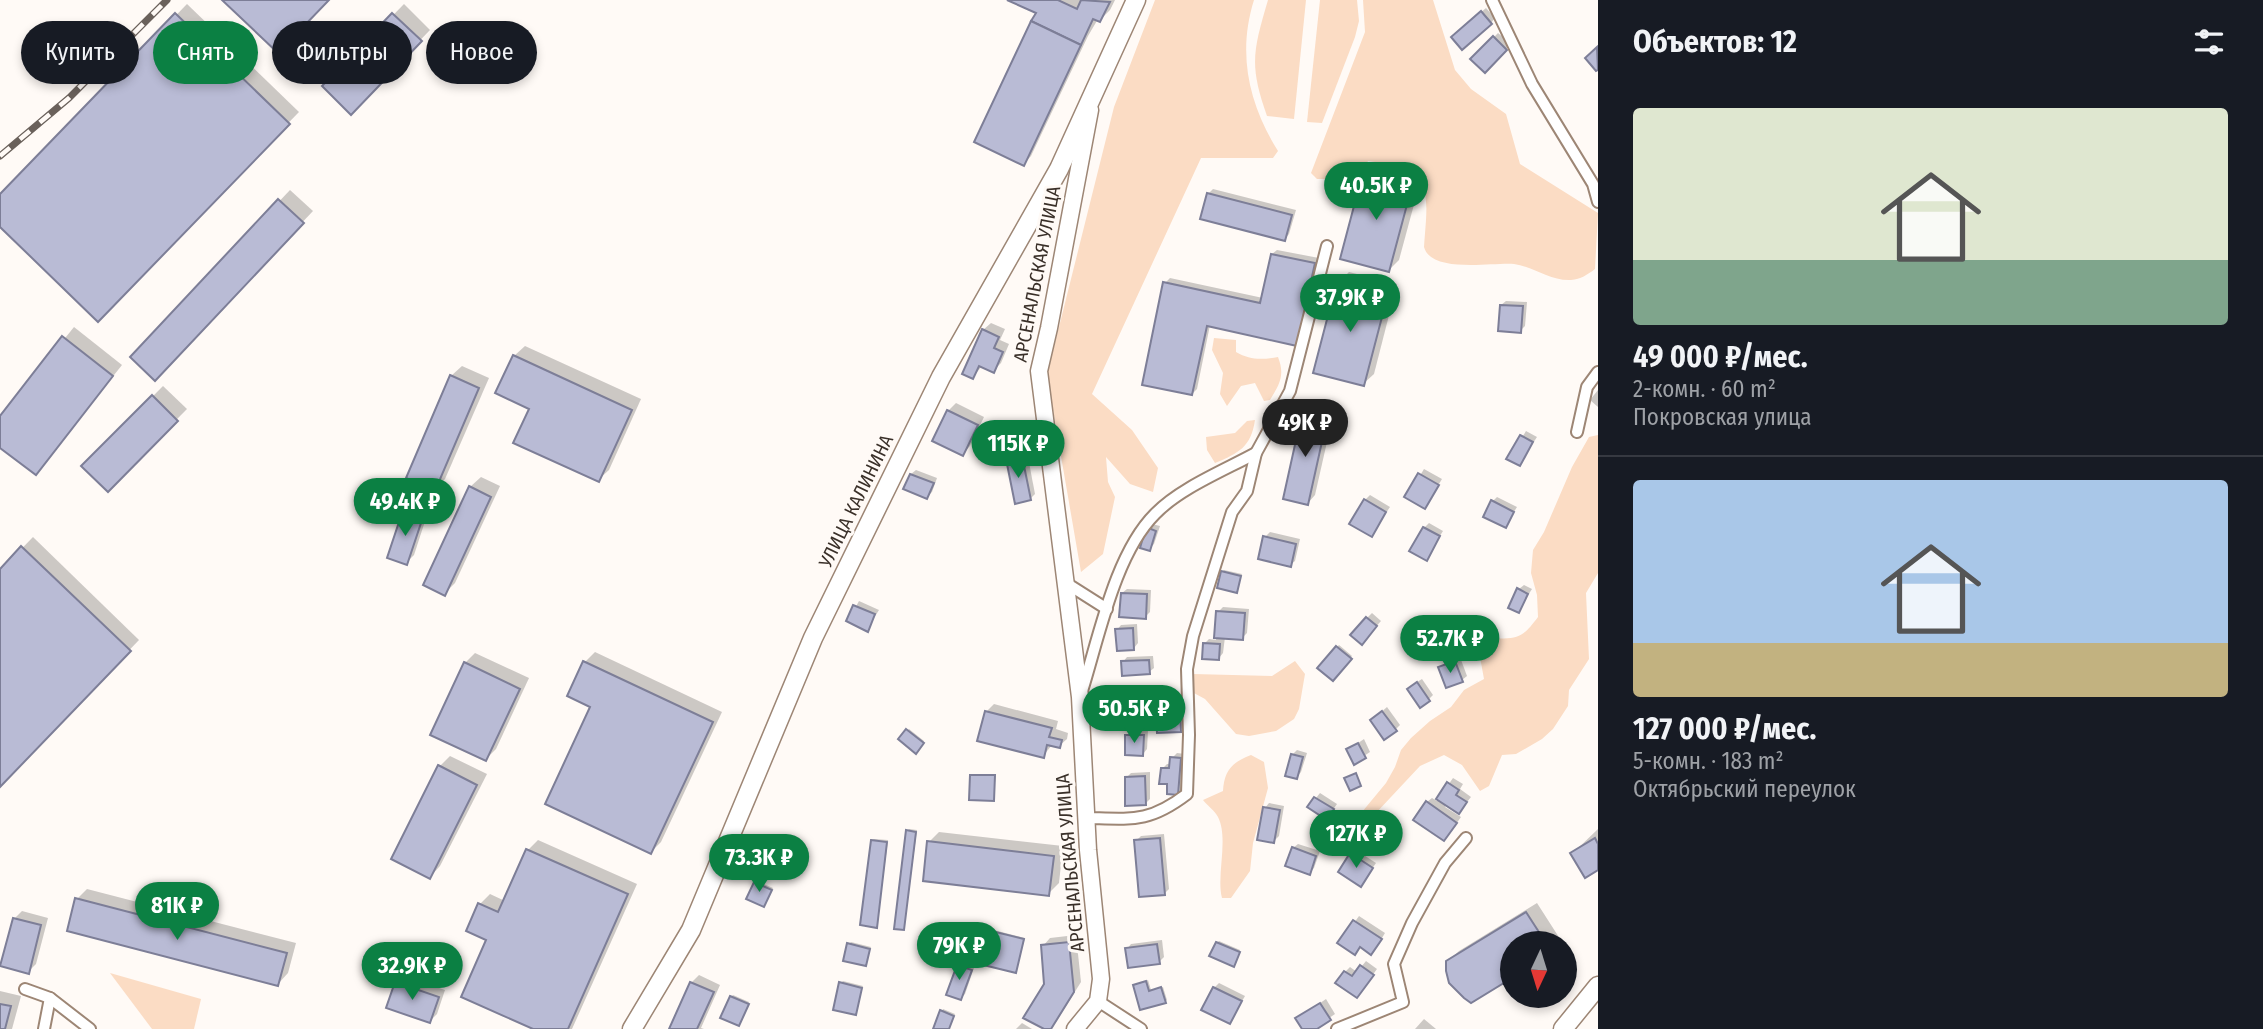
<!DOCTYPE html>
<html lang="ru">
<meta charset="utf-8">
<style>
:root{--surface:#171b24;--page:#20242c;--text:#f1f3f6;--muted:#9ea1a6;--line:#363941;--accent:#0b8043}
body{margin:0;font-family:"Fira Sans Condensed",sans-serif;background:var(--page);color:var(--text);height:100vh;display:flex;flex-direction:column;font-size:26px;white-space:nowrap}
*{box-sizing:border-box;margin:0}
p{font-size:23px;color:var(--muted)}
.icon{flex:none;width:38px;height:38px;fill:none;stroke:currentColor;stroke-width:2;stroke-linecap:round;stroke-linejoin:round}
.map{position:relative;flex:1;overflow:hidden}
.side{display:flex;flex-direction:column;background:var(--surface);width:665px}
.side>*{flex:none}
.banner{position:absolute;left:21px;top:21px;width:665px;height:63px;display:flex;gap:14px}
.needle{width:46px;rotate:184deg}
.tools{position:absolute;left:1500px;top:931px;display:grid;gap:14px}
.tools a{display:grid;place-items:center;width:77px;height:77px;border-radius:50%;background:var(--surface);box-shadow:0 4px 10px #0003;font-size:35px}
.price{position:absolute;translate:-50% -60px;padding:0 16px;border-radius:24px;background:var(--accent);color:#fff;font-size:23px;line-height:46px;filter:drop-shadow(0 2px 4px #0008)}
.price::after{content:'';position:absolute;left:50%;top:42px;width:21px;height:16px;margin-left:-10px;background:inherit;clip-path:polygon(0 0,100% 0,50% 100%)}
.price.current{background:#222;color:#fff}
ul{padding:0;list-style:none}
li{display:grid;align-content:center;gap:14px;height:371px;padding:0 35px}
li+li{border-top:2px solid var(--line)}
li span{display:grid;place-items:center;height:217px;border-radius:7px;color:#555}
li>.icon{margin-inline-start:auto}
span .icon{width:126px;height:126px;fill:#fffc;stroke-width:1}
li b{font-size:30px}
h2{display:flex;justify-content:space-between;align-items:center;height:84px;padding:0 35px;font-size:30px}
.tag{padding:0 24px;border-radius:32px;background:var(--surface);box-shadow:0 4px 10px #0003;font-size:24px;line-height:63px}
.tag.current{background:var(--accent);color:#fff}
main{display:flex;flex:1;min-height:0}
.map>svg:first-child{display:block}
.green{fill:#fbdcc4}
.shadow{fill:#0003}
.building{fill:#b9bbd5;stroke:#7d7e97;stroke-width:2}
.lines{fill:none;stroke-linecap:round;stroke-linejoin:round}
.street-casing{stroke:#9d8675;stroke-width:14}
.secondary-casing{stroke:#9d8675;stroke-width:19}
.primary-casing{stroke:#9d8675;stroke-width:21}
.street{stroke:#fff;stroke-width:10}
.secondary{stroke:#fff;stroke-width:16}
.primary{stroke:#fff;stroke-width:18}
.rail-casing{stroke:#6a615b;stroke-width:7}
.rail{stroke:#fffaf6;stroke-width:4.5;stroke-dasharray:13;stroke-linecap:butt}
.labels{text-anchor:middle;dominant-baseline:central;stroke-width:6;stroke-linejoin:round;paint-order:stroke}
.street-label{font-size:19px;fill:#3a3029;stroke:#fffaf6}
</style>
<main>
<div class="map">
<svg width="1598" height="1029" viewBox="0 0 1598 1029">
<rect width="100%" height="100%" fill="#fffaf6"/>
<g class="green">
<path d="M 1155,0 L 1254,0 C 1237,54 1249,105 1278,151 L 1273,158 L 1201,158 L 1092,394 L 1132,430 L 1158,468 L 1153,492 L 1130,484 L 1106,457 L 1108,482 L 1115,497 L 1103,554 L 1081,572 L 1047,375 L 1114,107 Z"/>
<path d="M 1268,0 L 1306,0 L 1294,119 L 1267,116 C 1249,65 1253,51 1268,0 Z"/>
<polygon points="1320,0 1357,0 1359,21 1355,37 1322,123 1307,122"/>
<path d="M 1363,0 L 1433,0 L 1455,70 L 1471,89 L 1506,114 L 1520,164 L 1598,213 L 1595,269 C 1587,275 1581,279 1571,280 C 1550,281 1535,267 1514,264 C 1494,262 1431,274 1424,247 C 1428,191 1435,170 1368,161 L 1359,179 L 1352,184 L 1342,179 L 1317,179 L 1311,173 L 1365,32 Z"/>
<path d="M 1214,338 L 1236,340 L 1236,352 C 1250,360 1261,360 1278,357 C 1285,375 1280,384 1270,400 L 1264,401 L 1255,383 L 1241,386 L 1227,406 L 1220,394 L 1223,373 L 1212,350 Z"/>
<path d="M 1255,420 C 1251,447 1239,453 1215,463 L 1207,450 L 1206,437 L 1235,433 L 1247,421 Z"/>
<path d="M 1598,435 L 1598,573 L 1586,593 L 1589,659 L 1569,690 L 1568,706 L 1553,729 L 1542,739 L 1516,754 L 1502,755 L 1489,786 L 1480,791 L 1462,765 L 1444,755 L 1420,766 L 1376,813 L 1362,812 L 1386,783 L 1395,767 L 1401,750 L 1411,738 L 1430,721 L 1451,707 L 1464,690 L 1484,679 L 1480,657 L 1493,638 C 1518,640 1523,637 1538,617 L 1537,595 L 1531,573 L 1533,550 L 1544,532 L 1572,467 L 1589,437 Z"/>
<polygon points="1295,661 1305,674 1299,709 1294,719 1276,731 1249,736 1236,734 1205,699 1192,692 1190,685 1193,674 1272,676"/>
<path d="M 1251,755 L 1264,762 L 1268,788 L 1253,843 L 1250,871 L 1231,898 L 1222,898 C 1216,875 1229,839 1218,817 C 1215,811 1207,805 1203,800 L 1223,791 C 1224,771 1232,762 1251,755 Z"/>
<polygon points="110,973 201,999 194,1029 152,1029"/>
</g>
<g class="shadow">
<polygon points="1011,0 1115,0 1110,10 1100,20 1098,19 1088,36 1031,156 1024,164 1038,12"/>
<polygon points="187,4 299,112 98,319 0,225 0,197"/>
<polygon points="404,4 430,30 351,112 324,86"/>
<polygon points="1486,8 1495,18 1491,23 1458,32"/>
<polygon points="1498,33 1511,44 1485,71 1473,59"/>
<polygon points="1375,163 1422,175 1399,260 1389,270 1365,173"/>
<polygon points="1213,189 1296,210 1289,234 1285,239 1208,194"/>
<polygon points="290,190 313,211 165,368 132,357"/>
<polygon points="1277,250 1319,258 1301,340 1210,325 1197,389 1192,394 1165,283 1170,278 1263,298 1272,254"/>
<polygon points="1349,272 1397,284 1374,374 1363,384 1339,282"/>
<polygon points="1506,301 1527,302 1525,326 1520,331 1501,305"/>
<polygon points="991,323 1005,329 1000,340 1009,344 1001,363 993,371 982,366 973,377 983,330"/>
<polygon points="74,327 122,365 36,473 0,445 0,419"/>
<polygon points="525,346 641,399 609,470 598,480 532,408 514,356"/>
<polygon points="462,366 489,378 445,479 435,489 451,376"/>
<polygon points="163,386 187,409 108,489 84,466"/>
<polygon points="1598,390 1598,407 1590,400"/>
<polygon points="956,403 984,417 970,446 963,454 948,411"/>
<polygon points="1311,407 1334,411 1315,495 1308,503 1304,414"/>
<polygon points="1526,431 1537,437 1519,464 1509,459"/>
<polygon points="1027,452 1035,494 1030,499 1008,460 1013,455"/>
<polygon points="1424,469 1442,479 1425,507 1407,497"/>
<polygon points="916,470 937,478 932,492 927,497 911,474"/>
<polygon points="481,477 500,486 455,583 445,593 470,487"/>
<polygon points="1370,495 1390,507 1371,535 1365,500"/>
<polygon points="1497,497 1517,507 1505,526 1492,502"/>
<polygon points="412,504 429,509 414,555 406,563 405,511"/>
<polygon points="1429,523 1443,531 1426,558 1424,528"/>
<polygon points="1152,524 1160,526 1154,544 1149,549 1148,528"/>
<polygon points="1270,532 1300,539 1295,561 1290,565 1265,537"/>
<polygon points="33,537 139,640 0,785 0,571"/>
<polygon points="1224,570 1242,574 1237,591 1222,572"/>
<polygon points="1524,585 1532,589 1518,611 1519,589"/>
<polygon points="1127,589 1151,590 1150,612 1145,617 1122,593"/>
<polygon points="859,601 879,610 867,629 848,621"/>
<polygon points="1223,607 1249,609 1247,633 1242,638 1225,637 1223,653 1219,658 1204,644 1209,639 1216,640 1218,612"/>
<polygon points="1372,613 1381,621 1366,638 1367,618"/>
<polygon points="1137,624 1138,643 1134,648 1117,630 1121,625"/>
<polygon points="1339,645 1352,656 1333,679 1319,668"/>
<polygon points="595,652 722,712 661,842 651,852 593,706 585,662"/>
<polygon points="475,653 529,678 496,749 486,759 465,663"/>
<polygon points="1153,656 1154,668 1149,672 1123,662 1127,657"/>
<polygon points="1460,657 1467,676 1462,680 1440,667 1445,663"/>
<polygon points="1422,679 1433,695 1429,699 1414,684"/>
<polygon points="1149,685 1150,704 1148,706 1121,689"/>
<polygon points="994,704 1058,721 1056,729 1068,733 1067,739 1059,746 1052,745 1043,756 986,712"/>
<polygon points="1184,707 1185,725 1180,730 1157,712 1162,708"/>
<polygon points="1387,707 1400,725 1395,730 1372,720"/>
<polygon points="909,729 924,741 916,751 900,739"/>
<polygon points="1132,731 1148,731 1147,749 1143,754 1127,735"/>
<polygon points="1364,739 1370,752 1355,762 1348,750"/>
<polygon points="1297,750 1307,753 1301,772 1297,777 1292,755"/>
<polygon points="1177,753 1185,754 1182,789 1178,793 1162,769 1167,764 1171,764 1172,758"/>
<polygon points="450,756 487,774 440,866 430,877 440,766"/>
<polygon points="1150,772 1150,799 1145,804 1127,777 1131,773"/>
<polygon points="974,774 996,774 993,799 972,775"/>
<polygon points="1453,778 1463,784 1460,789 1471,797 1459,812 1447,804 1445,807 1461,817 1449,834 1427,802 1432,798 1437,801"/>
<polygon points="1320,793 1337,804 1327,818 1316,798"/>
<polygon points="1269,803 1284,806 1279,836 1274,841 1265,808"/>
<polygon points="909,829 917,830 904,928 907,831"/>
<polygon points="1598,829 1598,868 1573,853"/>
<polygon points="939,832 1063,846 1059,883 1048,894 929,842"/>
<polygon points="1164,834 1169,889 1164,894 1136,841 1141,836"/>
<polygon points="874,839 888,840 877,926 872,840"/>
<polygon points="538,840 637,884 572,1029 537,1029 489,939 480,904 490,894 505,901 528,850"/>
<polygon points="1298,844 1320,851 1314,868 1309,873 1293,848"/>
<polygon points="1356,850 1376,863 1361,885 1351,854"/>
<polygon points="757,881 773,888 765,903 748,898"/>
<polygon points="87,889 296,943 288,973 278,984 77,899"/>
<polygon points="1537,903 1562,942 1512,943 1512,976 1448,961 1459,951"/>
<polygon points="22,911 48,918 36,964 28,972 14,919"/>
<polygon points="1359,916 1385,933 1376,948 1340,943"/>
<polygon points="974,925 1025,938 1016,971 972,927"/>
<polygon points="1076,935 1081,982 1056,1022 1048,1029 1043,946 1050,938"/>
<polygon points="1162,940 1164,957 1159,962 1127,949 1131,944"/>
<polygon points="1219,941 1240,950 1235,963 1217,943"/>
<polygon points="851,942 871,947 865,964 849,944"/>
<polygon points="963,961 975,965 965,994 961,998 958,966"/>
<polygon points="1366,961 1377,969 1361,991 1345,972 1350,967 1357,972"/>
<polygon points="699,975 720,985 701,1028 704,1029 671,1029 691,983"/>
<polygon points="404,976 445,990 437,1014 430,1021 397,983"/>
<polygon points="1148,980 1151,990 1163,987 1167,1000 1165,1002 1135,985"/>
<polygon points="843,981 863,986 855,1013 841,983"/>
<polygon points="1219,983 1245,996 1230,1022 1214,988"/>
<polygon points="0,991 21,996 12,1029 0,1029"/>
<polygon points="733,995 749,1002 740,1022 731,997"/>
<polygon points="1326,999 1335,1014 1313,1029 1304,1029 1298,1018"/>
<polygon points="943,1009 955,1014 949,1029 935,1029"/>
<polygon points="1424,1019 1436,1029 1415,1029"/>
<polygon points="1022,1023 1032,1029 1016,1029"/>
</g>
<g class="building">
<polygon points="222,0 329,0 278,53"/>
<polygon points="1007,0 1058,0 1077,9 1081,0 1110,2 1100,22 1093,19 1081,45 1031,21 1036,13"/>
<polygon points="1481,11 1492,24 1462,50 1451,37"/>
<polygon points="175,13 290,124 98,322 0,227 0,194"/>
<polygon points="392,13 422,41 351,115 322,86"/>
<polygon points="1031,21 1081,45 1024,166 974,142"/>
<polygon points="1493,36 1507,50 1485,73 1470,59"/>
<polygon points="1597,47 1598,70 1596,71 1585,58"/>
<polygon points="1363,172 1412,186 1389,272 1340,259"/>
<polygon points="1207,193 1292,215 1285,241 1200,219"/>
<polygon points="278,199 304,223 155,381 130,357"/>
<polygon points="1271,254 1315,263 1297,346 1207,326 1192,395 1142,385 1163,282 1260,303"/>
<polygon points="1337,281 1388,294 1364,386 1313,373"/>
<polygon points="1500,305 1523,306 1521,333 1498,331"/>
<polygon points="982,329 999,337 994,348 1003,352 994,373 979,366 973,379 962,374"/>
<polygon points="62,336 113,376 36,475 0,448 0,416"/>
<polygon points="513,355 632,410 599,482 513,443 529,409 495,393"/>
<polygon points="450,375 479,388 435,491 406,478"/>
<polygon points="152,395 178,421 108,492 81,466"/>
<polygon points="947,410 978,425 963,456 932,441"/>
<polygon points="1302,413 1327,419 1308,505 1283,499"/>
<polygon points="1520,435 1533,442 1520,466 1506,459"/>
<polygon points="1022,456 1031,500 1015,504 1006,459"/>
<polygon points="1418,473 1439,485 1425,509 1404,497"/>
<polygon points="910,474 934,483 927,499 903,489"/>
<polygon points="469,486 491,497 445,596 423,585"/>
<polygon points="1364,499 1386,512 1372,537 1349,524"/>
<polygon points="1491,500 1514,512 1506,528 1483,517"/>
<polygon points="403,510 423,517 407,565 387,558"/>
<polygon points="1146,527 1156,531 1150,551 1140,548"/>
<polygon points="1423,527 1440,536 1427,561 1409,551"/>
<polygon points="1263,536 1296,544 1291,567 1258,559"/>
<polygon points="21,546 131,651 0,787 0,569"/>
<polygon points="1221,571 1241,576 1237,593 1217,588"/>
<polygon points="1517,588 1528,594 1519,613 1508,608"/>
<polygon points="1121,593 1147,594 1146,619 1119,617"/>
<polygon points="853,605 875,614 868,632 846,621"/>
<polygon points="1216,611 1245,613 1243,640 1214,638"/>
<polygon points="1366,617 1377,626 1362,645 1350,635"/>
<polygon points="1133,628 1134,650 1117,651 1115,629"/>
<polygon points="1203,643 1220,644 1219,660 1202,659"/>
<polygon points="1336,646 1352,659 1333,681 1317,668"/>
<polygon points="1149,660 1150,674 1122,676 1121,661"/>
<polygon points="583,661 713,722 651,854 545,804 590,707 567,696"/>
<polygon points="1455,661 1463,682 1446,688 1438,667"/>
<polygon points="464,662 520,689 486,761 430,735"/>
<polygon points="1417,682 1430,701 1420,708 1407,689"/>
<polygon points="1148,686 1149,708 1121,710 1119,688"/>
<polygon points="985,711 1052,728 1049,737 1062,740 1060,748 1047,745 1044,758 977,741"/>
<polygon points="1180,711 1181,732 1157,733 1156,712"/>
<polygon points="1382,711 1397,731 1384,740 1370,720"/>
<polygon points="906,729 924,743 916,754 898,739"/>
<polygon points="1125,735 1144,735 1143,756 1125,755"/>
<polygon points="1358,743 1366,758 1354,765 1346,749"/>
<polygon points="1291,754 1303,757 1297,779 1285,776"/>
<polygon points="1170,757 1181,758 1178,795 1167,794 1167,784 1159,784 1161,768 1169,768"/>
<polygon points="438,765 477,785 430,879 391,859"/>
<polygon points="1356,773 1361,786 1350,791 1344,778"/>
<polygon points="970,775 995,775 994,801 969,800"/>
<polygon points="1145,776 1146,805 1125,806 1125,777"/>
<polygon points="1447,782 1459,790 1456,795 1467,802 1459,814 1436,799"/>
<polygon points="1314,797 1334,809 1327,820 1307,807"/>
<polygon points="1426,801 1457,823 1444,841 1413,820"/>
<polygon points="1263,807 1280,810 1274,843 1257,840"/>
<polygon points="906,830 916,832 904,930 894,929"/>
<polygon points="1160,838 1165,895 1139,897 1134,840"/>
<polygon points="1595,838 1598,844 1598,870 1585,878 1570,853"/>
<polygon points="871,840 887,842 877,928 860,925"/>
<polygon points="927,841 1054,856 1049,896 923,881"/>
<polygon points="1292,847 1316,856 1310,875 1285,866"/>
<polygon points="526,849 628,894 568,1029 533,1029 461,997 486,940 466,931 478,903 498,912"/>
<polygon points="1350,853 1373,868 1361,887 1338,872"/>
<polygon points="754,882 772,890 764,907 746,899"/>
<polygon points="75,898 287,953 278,986 67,931"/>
<polygon points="1526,912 1546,943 1512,943 1512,978 1471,1003 1464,998 1449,983 1446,971 1446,961"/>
<polygon points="13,918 41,925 29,974 0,966"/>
<polygon points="1353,920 1382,939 1371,955 1360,947 1355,955 1337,943"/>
<polygon points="971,926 1024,939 1016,973 963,960"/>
<polygon points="1069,942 1074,992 1051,1029 1044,1029 1023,1018 1044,984 1041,945"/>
<polygon points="1216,942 1240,952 1234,967 1209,956"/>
<polygon points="847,943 870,949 866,966 843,961"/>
<polygon points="1157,944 1160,964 1128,968 1125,948"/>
<polygon points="957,965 972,970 961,1000 946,995"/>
<polygon points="1360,965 1374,975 1357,998 1335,983 1344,971 1352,976"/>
<polygon points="1146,981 1149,991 1161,987 1166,1003 1140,1010 1133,985"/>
<polygon points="395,982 439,997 430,1023 386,1008"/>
<polygon points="690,982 714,992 697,1029 669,1029"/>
<polygon points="839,982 862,988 856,1015 833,1010"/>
<polygon points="1213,987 1242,1001 1230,1024 1201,1010"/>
<polygon points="730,996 749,1004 739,1026 720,1018"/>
<polygon points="1320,1003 1331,1020 1317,1029 1302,1029 1295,1018"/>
<polygon points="0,1004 11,1006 5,1029 0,1029"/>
<polygon points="940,1010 954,1016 949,1029 933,1029"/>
</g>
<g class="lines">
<g class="street-casing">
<g id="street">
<polyline points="1492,0 1532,84 1593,184 1598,202"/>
<polyline points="1577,432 1587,387 1598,372"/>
<polyline points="1066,583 1107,609"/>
<path d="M 1082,691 C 1099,637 1115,554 1155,514 C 1180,488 1225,470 1256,453"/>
<path d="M 1086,818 C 1132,819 1149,823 1187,794 L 1189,735 L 1187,669 L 1193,636 L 1232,512 L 1247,491 L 1256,453 L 1290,391 L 1327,246"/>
<polyline points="25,989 50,998 90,1029"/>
<polyline points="1098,1001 1141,1029"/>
<polyline points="44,1029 50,998"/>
<polyline points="1337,1029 1403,1002 1394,964 1412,923 1445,863 1466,838"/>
</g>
</g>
<g class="secondary-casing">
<polyline id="secondary" points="1075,1029 1098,1001 1101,979 1088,850 1080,697 1039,371 1049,328 1090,110"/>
</g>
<g class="primary-casing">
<g id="primary">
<polyline points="632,1029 691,930 813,638 941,377 1059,169 1136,0"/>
<polyline points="1563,1029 1598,986"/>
</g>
</g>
<use href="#street" class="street"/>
<use href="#secondary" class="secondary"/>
<use href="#primary" class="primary"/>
<g class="rail-casing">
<polyline id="rail" points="0,156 69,98 167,0"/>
</g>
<use href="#rail" class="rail"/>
</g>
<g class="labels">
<g class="street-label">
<text transform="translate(1037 274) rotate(-79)">АРСЕНАЛЬСКАЯ УЛИЦА</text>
<text transform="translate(856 501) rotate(-64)">УЛИЦА КАЛИНИНА</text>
<text transform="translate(1070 863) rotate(-95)">АРСЕНАЛЬСКАЯ УЛИЦА</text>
</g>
</g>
</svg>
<div class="tools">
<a><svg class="needle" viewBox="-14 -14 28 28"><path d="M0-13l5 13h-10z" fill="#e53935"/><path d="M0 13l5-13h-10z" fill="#9ea1a6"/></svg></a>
</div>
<b class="price" style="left:1376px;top:222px">40.5K ₽</b>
<b class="price" style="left:1350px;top:334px">37.9K ₽</b>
<b class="price current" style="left:1305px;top:459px">49K ₽</b>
<b class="price" style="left:1018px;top:480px">115K ₽</b>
<b class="price" style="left:405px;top:538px">49.4K ₽</b>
<b class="price" style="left:1450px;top:675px">52.7K ₽</b>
<b class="price" style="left:1134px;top:745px">50.5K ₽</b>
<b class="price" style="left:1356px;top:870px">127K ₽</b>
<b class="price" style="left:759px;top:894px">73.3K ₽</b>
<b class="price" style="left:177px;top:942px">81K ₽</b>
<b class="price" style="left:959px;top:982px">79K ₽</b>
<b class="price" style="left:412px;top:1002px">32.9K ₽</b>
<div class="banner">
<a class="tag">Купить</a>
<a class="tag current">Снять</a>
<a class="tag">Фильтры</a>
<a class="tag">Новое</a>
</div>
</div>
<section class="side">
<h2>Объектов: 12<svg class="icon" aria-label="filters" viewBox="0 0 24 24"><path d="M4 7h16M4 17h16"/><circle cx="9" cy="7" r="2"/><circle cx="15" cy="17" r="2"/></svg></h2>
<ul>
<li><span style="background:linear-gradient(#dfe7d0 70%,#7fa58c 0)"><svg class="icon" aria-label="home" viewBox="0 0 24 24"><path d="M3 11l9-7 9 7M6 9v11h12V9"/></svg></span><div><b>49 000 ₽/мес.</b><p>2-комн. · 60 m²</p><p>Покровская улица</p></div></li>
<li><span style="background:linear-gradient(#a9c7e8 75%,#c2b280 0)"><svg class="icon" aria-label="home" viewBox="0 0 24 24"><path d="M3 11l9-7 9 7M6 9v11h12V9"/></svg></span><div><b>127 000 ₽/мес.</b><p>5-комн. · 183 m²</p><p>Октябрьский переулок</p></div></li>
</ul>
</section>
</main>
